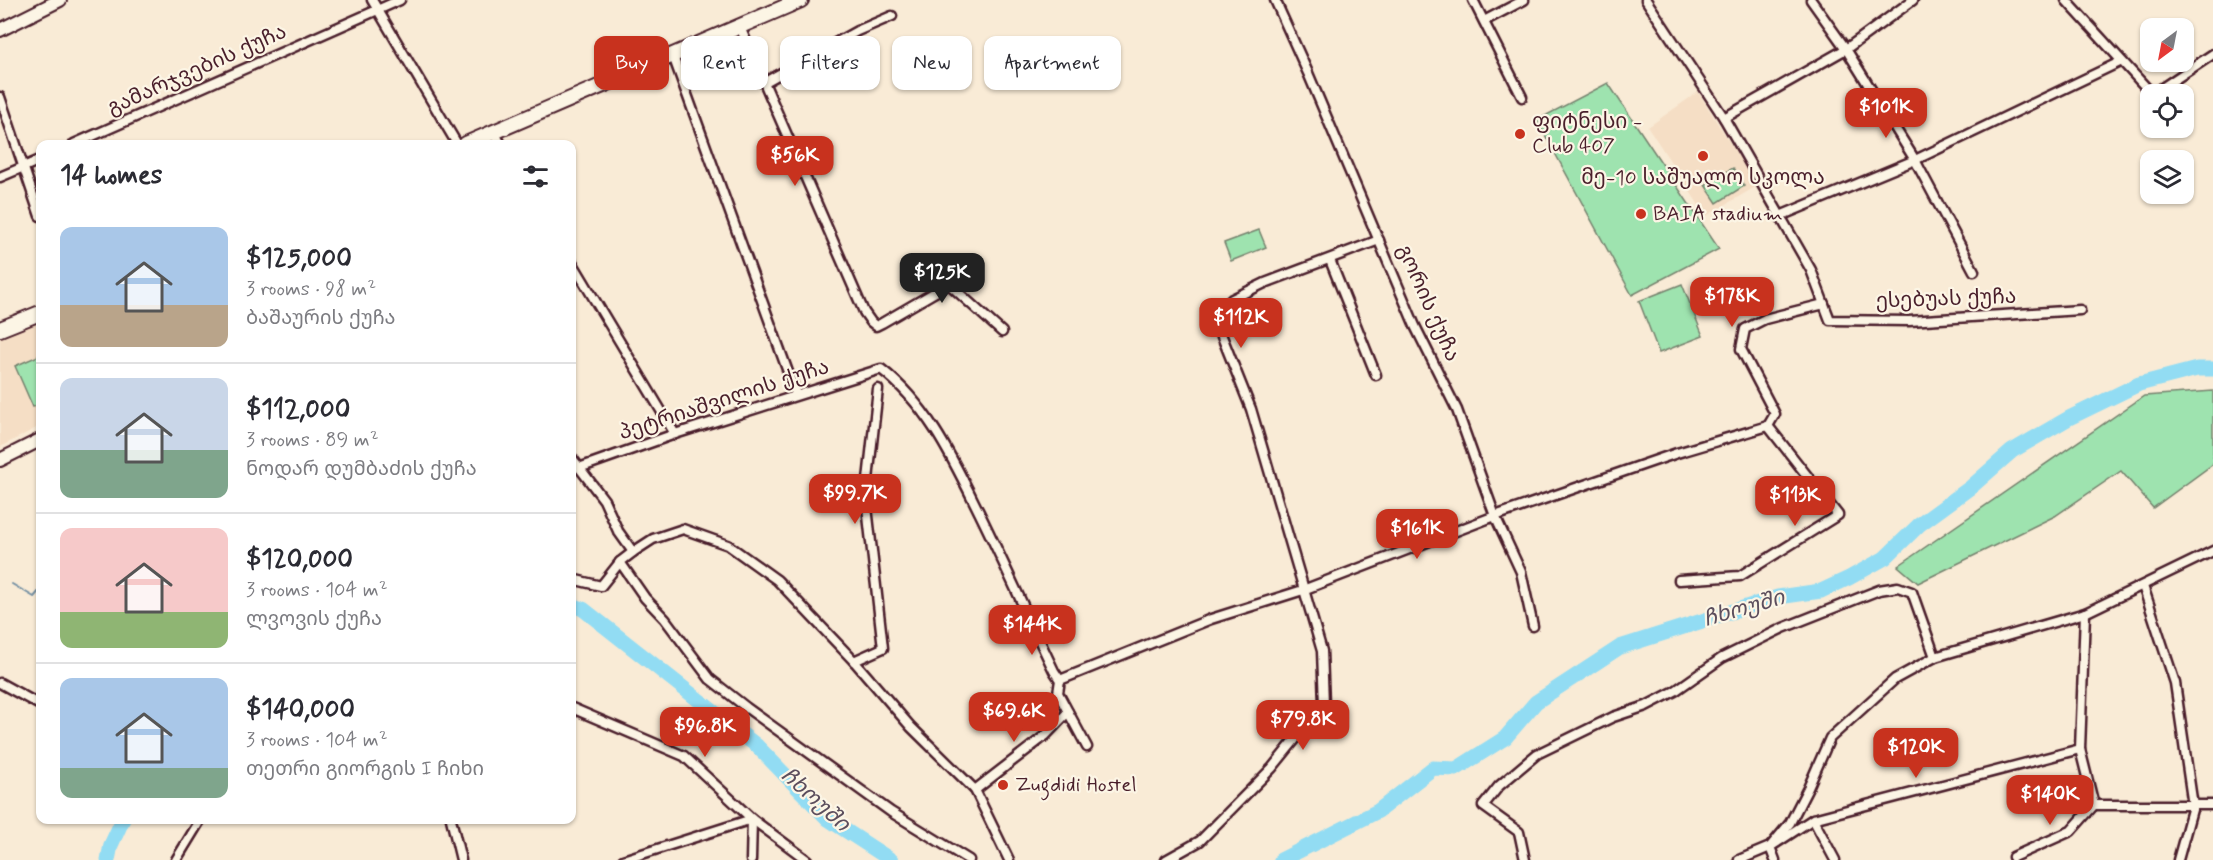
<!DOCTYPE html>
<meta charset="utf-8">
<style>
:root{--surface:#fff;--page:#f7f7f7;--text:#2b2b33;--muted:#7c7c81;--line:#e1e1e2;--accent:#c8321e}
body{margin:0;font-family:Mynerve,"Noto Sans Georgian",sans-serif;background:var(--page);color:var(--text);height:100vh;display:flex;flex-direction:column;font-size:22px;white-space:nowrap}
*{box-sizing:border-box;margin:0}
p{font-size:20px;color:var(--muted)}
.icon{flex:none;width:33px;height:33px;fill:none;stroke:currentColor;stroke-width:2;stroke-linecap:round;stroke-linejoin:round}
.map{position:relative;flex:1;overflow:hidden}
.details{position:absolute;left:36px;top:140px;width:540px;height:684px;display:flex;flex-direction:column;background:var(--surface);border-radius:12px;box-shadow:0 2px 4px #0004}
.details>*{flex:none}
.banner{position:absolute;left:594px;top:36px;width:570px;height:54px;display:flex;gap:12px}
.needle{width:39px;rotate:212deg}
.controls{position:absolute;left:2140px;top:18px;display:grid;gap:12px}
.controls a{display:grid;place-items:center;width:54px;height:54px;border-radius:12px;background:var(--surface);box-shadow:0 2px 4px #0004;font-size:30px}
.price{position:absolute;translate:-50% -51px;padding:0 14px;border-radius:12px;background:var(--accent);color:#fff;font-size:20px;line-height:39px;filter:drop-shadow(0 2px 3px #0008)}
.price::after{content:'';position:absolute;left:50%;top:36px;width:18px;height:14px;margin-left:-9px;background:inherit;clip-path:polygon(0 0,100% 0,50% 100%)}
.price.current{background:#222;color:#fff}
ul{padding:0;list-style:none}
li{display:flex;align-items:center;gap:18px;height:150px;padding:0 24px}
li+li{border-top:2px solid var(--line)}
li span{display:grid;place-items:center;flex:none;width:168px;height:120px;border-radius:12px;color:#555}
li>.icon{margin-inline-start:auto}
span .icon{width:72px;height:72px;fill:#fffc;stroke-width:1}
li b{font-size:26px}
h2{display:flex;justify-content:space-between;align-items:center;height:72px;padding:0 24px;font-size:26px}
.chip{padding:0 21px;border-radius:12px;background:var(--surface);box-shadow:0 2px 4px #0004;font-size:21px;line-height:54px}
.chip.current{background:var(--accent);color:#fff}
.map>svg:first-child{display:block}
.built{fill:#f5dec5}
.green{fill:#9ee3af;stroke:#74816d;stroke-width:1.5}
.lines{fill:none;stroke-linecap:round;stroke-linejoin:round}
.stream{stroke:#7590a3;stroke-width:2}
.river{stroke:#92dcf3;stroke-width:15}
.minor-casing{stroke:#4a1f2b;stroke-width:13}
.secondary-casing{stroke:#4a1f2b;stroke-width:16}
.trunk-casing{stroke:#4a1f2b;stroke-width:18}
.minor{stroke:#fcf5e5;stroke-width:8}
.secondary{stroke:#fcf5e5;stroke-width:12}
.trunk{stroke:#fcf5e5;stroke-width:14}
.poi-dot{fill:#c8321e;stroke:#fcf5e5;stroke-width:2}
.labels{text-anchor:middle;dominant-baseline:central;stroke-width:4.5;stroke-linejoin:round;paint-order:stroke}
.street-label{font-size:21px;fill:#4a1f2b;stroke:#fcf5e5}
.poi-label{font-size:21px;fill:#4a1f2b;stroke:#fcf5e5;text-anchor:start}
.water-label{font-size:22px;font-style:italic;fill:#5c4e5d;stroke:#fcf5e5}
</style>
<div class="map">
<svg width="2213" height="860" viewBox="0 0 2213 860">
<rect width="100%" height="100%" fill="#f9ebd6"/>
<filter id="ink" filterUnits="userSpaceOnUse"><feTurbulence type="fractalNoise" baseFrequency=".0167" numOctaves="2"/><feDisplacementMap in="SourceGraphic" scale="12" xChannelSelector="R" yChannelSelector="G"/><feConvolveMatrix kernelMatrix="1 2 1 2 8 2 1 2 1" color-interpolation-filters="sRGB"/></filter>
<g filter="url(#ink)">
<g class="built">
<polygon points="1698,92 1757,186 1706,216 1648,127"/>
<polygon points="40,319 40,426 0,447 0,335"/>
</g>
<g class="green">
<polygon points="1608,83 1719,249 1632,295 1537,120"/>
<polygon points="1733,168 1744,186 1717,203 1705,185"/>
<polygon points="1259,230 1266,247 1231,261 1224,243"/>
<polygon points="1682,284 1703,336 1659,353 1639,301"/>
<polygon points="38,356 40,362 40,404 33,407 15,366"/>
<polygon points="2213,391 2213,464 2153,508 2121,471 2055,516 1918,583 1898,566 2144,396"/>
</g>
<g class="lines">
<polyline class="stream" points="12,584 34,597 40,590"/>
<g class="river">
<polyline points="572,605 583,609 757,746 828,819 891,860"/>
<polyline points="108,860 111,845 123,819"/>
<polyline points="1281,860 1378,811 1433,768 1456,769 1505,738 1536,702 1620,647 1778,597 1821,591 1849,578 1885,558 1919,525 1971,487 2012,451 2069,418 2139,384 2197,369 2213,369"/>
</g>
<g class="minor-casing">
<g id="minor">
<polyline points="372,0 457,144"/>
<polyline points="1275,0 1308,73 1415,326 1457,410 1495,516 1521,572 1533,626"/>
<polyline points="1473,0 1522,97"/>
<polyline points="1646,0 1724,118 1811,270 1830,320 1909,321 2080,310"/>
<polyline points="1811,0 1846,49 1915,160 1974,271"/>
<polyline points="2066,0 2152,94"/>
<polyline points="1484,21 1524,0"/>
<polyline points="740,27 864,312 871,322 876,326 882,323 949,284 1002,332"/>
<polyline points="673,56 796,394"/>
<polyline points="765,82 857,31 892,16"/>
<polyline points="2153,94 2213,54"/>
<polyline points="0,97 40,216"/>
<polyline points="1724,118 1846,49 1913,0"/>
<polyline points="494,132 501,144"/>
<polyline points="74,144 400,0"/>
<polyline points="0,177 40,160"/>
<polyline points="1780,216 1915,160 2120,62"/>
<polyline points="1330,260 1376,375"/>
<polyline points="572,262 675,434"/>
<polyline points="1768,426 1775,414 1741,349 1745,329 1765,319 1824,304"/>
<polyline points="572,458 604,500 618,531 633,552 653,539 683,529 728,545 777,580 854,661 911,727 975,790 1009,860"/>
<path d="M 579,468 L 675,434 L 881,369 C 925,403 950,453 974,502 C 1002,558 1027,615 1054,671 L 1060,680 L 1058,693 L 1087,747"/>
<polyline points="633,552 620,562 645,598 665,619 710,679 747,708 891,812 969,860"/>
<polyline points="572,579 601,586 620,562"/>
<polyline points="1679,580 1740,576 1838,515 1768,426"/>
<polyline points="2143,586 2175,683 2193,806 2178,860"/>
<polyline points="2085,613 2080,749 2094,805 2213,805"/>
<polyline points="854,661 883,648 866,498 878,389"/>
<polyline points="1060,680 1211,619 1303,590 1495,516 1677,453 1768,426"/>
<polyline points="0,683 40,705"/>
<polyline points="572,708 684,756 752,819 807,860"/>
<polyline points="975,790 1046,735 1068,712"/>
<polyline points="451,819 461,860"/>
<polyline points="1813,819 1835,860"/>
<polyline points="2013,857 2071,831 2094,805"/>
<polyline points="176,860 201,819"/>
<polyline points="623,860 752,819 751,860"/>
<polyline points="1166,860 1200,841 1272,768 1324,704 1322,651 1251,409 1221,334 1221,318 1228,303 1232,299 1265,283 1379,240"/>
<polyline points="1525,860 1519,832 1483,806 1499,786 1537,754 1613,717 1646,706 1675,691 1722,658 1783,628 1879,590 1898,587 1912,592 1935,657"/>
<polyline points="1739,860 1770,847 1790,823 1808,788 1830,738 1895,679 1935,657 2085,613 2213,551"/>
<polyline points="1775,860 1770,847 1813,819 2080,749"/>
</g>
</g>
<g class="secondary-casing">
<g id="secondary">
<polyline points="0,30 60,0"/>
<polyline points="0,460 40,440"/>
</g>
</g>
<g class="trunk-casing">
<g id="trunk">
<polyline points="466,144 801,0"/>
<polyline points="0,329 40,313"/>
</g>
</g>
<use href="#minor" class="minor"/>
<use href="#secondary" class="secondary"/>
<use href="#trunk" class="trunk"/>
</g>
</g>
<g class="poi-dot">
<circle cx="1520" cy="134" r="6"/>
<circle cx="1703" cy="156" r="6"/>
<circle cx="1641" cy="214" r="6"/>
<circle cx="1003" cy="785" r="6"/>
</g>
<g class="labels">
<g class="street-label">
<text transform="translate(197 70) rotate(-24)">გამარჯვების ქუჩა</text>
<text transform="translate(1946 299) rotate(-2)">ესებუას ქუჩა</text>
<text transform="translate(1428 303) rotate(66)">გორის ქუჩა</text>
<text transform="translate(724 400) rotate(-18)">პეტრიაშვილის ქუჩა</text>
</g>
<g class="poi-label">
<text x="1532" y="122">ფიტნესი -<tspan x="1532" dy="24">Club 407</tspan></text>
<text x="1703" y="178" text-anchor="middle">მე-10 საშუალო სკოლა</text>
<text x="1653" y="214">BAIA stadium</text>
<text x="1015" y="785">Zugdidi Hostel</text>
</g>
<g class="water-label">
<text transform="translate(1744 609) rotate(-16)">ჩხოუში</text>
<text transform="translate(815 800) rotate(42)">ჩხოუში</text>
</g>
</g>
</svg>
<div class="controls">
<a><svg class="needle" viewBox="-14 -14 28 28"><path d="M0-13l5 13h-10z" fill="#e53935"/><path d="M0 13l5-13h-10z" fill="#7c7c81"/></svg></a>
<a><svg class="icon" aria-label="locate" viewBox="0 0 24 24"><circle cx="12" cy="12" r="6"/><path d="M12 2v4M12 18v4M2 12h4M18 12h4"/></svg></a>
<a><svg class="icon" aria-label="layers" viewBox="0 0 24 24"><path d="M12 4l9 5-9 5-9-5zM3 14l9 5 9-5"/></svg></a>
</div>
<b class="price" style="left:1886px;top:139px">$101K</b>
<b class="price" style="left:795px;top:187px">$56K</b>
<b class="price current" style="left:942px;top:304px">$125K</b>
<b class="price" style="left:1732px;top:328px">$178K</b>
<b class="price" style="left:1241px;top:349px">$112K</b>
<b class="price" style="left:855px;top:525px">$99.7K</b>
<b class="price" style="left:1795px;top:527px">$113K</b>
<b class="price" style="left:1417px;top:560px">$161K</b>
<b class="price" style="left:1032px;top:656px">$144K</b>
<b class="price" style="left:1014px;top:743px">$69.6K</b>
<b class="price" style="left:1303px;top:751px">$79.8K</b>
<b class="price" style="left:705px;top:758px">$96.8K</b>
<b class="price" style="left:1916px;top:779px">$120K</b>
<b class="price" style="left:2050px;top:826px">$140K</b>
<div class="banner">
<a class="chip current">Buy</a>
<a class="chip">Rent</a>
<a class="chip">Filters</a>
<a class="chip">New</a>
<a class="chip">Apartment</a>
</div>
<section class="details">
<h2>14 homes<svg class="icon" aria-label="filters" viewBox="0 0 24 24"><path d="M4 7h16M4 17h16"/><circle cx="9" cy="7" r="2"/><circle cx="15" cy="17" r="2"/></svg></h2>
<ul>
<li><span style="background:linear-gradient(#a9c7e8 65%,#b9a48a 0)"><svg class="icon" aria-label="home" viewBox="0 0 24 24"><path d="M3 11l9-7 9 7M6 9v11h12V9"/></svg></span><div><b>$125,000</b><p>3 rooms · 98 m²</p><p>ბაშაურის ქუჩა</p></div></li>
<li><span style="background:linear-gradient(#c9d6e8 60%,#7fa58c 0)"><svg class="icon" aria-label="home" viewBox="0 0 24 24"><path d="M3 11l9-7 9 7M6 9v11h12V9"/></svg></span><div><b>$112,000</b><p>3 rooms · 89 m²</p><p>ნოდარ დუმბაძის ქუჩა</p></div></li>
<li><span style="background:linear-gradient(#f6c9c9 70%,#8fb573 0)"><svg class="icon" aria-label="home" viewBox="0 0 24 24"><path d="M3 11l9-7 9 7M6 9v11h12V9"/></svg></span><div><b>$120,000</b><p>3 rooms · 104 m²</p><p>ლვოვის ქუჩა</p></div></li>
<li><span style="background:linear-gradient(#a9c7e8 75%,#7fa58c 0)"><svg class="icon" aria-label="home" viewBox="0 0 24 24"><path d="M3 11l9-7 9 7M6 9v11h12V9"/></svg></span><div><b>$140,000</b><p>3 rooms · 104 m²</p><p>თეთრი გიორგის I ჩიხი</p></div></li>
</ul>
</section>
</div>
